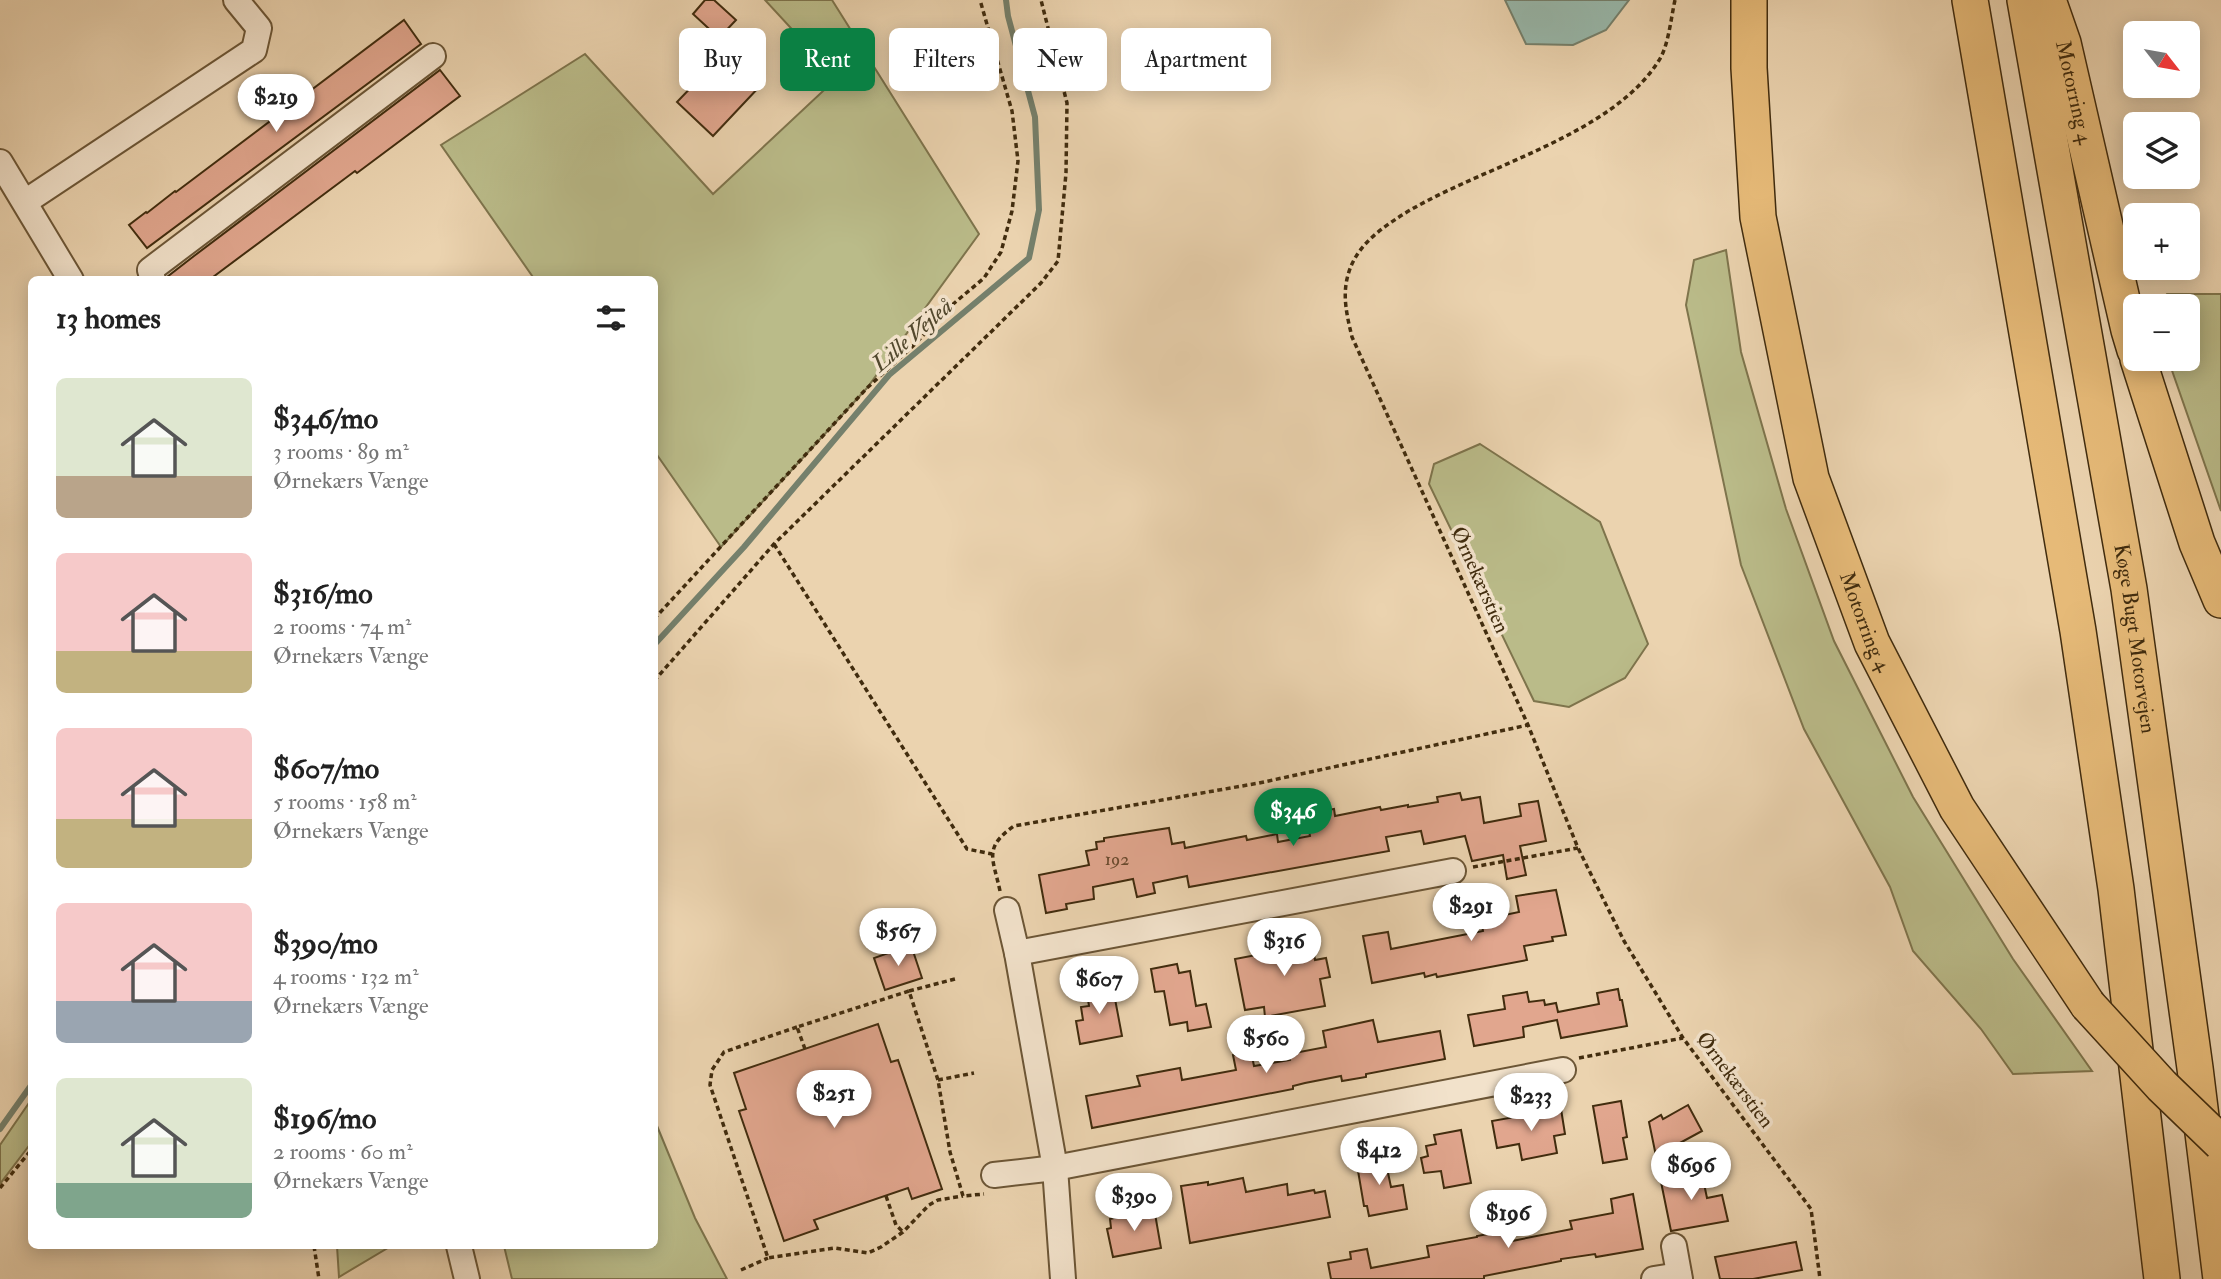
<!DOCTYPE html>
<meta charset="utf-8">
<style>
:root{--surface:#fff;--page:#f6f6f6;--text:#222;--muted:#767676;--accent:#0b8043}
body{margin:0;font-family:"IM FELL Double Pica",serif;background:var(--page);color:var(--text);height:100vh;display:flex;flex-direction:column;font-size:26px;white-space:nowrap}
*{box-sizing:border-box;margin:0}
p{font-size:23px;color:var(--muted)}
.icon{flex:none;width:38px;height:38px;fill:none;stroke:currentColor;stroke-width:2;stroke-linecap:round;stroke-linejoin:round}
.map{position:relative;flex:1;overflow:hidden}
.side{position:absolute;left:28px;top:276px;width:630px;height:973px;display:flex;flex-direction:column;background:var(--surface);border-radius:10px;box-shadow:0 4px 18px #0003}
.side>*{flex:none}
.banner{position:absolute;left:679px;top:28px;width:665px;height:63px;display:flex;gap:14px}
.needle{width:46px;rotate:121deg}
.fabs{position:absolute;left:2123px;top:21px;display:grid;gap:14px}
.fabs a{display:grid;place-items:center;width:77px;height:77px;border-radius:10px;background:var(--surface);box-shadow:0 4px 18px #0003;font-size:35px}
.price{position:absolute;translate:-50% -60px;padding:0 16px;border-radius:24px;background:#fff;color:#222;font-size:23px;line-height:46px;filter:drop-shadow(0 2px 4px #0008)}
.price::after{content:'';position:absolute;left:50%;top:42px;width:21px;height:16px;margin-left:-10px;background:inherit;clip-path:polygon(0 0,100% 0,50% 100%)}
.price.on{background:var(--accent);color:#fff}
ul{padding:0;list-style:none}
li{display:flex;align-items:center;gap:21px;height:175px;padding:0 28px}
li span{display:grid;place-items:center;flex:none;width:196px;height:140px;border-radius:10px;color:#555}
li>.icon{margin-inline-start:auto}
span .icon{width:84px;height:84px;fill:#fffc;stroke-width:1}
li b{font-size:30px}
h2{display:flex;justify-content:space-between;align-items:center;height:84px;padding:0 28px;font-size:30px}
.chip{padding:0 24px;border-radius:10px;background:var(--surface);box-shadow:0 4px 18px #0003;font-size:24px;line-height:63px}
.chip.on{background:var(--accent);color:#fff}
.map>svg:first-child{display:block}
.green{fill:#babb89;stroke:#7e744c;stroke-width:2}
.water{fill:#98b8ab;stroke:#75806c;stroke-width:2}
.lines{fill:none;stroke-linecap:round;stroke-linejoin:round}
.stream{stroke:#75806c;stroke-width:6}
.building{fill:#e1a68e;stroke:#412c0e;stroke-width:2}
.minor-casing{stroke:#6c5636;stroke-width:28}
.highway-casing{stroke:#412c0e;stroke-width:38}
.path{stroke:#412c0e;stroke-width:3.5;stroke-dasharray:5 3.5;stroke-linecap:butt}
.minor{stroke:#f2e2cb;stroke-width:24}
.highway{stroke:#e6ba78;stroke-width:35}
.highway-bridge-casing{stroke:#412c0e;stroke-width:38;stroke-linecap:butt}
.highway-bridge{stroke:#e6ba78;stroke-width:35}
.labels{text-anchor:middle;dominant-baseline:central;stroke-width:7;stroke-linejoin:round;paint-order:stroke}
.number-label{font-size:18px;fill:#694a2e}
.street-label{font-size:21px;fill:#412c0e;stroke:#f2e2cb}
.water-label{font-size:23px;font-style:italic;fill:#52482d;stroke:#f2e2cb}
</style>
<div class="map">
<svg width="2221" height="1279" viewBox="0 0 2221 1279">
<rect width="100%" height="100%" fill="#ebd3af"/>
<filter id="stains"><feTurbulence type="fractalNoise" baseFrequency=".00286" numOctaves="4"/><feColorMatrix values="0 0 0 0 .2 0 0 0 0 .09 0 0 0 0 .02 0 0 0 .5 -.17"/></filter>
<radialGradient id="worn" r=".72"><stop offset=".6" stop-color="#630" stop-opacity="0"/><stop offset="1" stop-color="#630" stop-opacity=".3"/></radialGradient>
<g class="green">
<polygon points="765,0 832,0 979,234 867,388 721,547 655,452 654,280 535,280 441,145 585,54 713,194 837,78"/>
<polygon points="1726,250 1741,352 1786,509 1834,641 1913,797 2013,959 2092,1071 2013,1074 1981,1029 1913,951 1890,887 1804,729 1741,565 1686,305 1694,260"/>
<polygon points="2167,294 2221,294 2221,511 2168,359 2188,359 2188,306 2158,306"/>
<polygon points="1480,444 1600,522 1648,644 1625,678 1569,707 1534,701 1429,484 1434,464"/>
<polygon points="31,1100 31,1143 0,1184 0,1145"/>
<polygon points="655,1121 695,1218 727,1279 512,1279 504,1246 654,1246"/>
<polygon points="337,1246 391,1246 339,1277"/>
</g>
<polygon class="water" points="1505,0 1629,0 1606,30 1573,45 1526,44"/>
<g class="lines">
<g class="stream">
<polyline points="654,645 744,547 889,375 1029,258 1039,210 1035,117 1008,16 1006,0"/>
<polyline points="0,1129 32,1084"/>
</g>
</g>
<g class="building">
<polygon points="705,0 714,0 736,20 719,38 693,14"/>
<polygon points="404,20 421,44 147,248 129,225 146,212 147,213 175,191 176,192"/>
<polygon points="725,52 761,85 713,136 677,102"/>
<polygon points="440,70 460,96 357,173 355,171 209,280 167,280 167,277 194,256"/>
<polygon points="1460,793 1462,800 1480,797 1484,823 1521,816 1519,804 1538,801 1546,841 1520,846 1526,875 1507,879 1503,855 1472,861 1465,836 1424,844 1421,831 1386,837 1389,851 1189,887 1187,876 1153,883 1155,893 1137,897 1133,879 1093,887 1094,899 1066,904 1067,909 1046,913 1039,875 1089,865 1086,851 1097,849 1096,842 1104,841 1104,838 1169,828 1172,844 1184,842 1185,848 1246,836 1247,840 1277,834 1278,842 1310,836 1306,814 1334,809 1335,816 1380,807 1381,810 1408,805 1408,807 1438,802 1437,797"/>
<polygon points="1556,890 1566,935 1552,937 1553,941 1524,946 1527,960 1437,977 1436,974 1425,977 1424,973 1372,983 1363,936 1388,932 1391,949 1483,931 1481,920 1519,912 1516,896"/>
<polygon points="1310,933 1315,960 1326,958 1330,977 1320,979 1325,1006 1265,1017 1264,1007 1245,1010 1235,959 1282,950 1280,938"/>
<polygon points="911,945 922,978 885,990 874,958"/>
<polygon points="1177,964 1179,973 1190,971 1196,1006 1206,1004 1211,1027 1188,1031 1187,1022 1170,1025 1164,991 1155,992 1151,969"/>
<polygon points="1112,983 1122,1036 1080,1044 1076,1021 1083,1020 1081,1007 1089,1006 1086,987"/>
<polygon points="1618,989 1620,1000 1622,1000 1627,1026 1561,1038 1557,1020 1523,1027 1524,1037 1474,1046 1468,1015 1505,1009 1503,996 1527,992 1529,1002 1544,1000 1545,1005 1556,1003 1558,1012 1599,1004 1597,993"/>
<polygon points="1373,1020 1378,1042 1440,1031 1445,1059 1366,1074 1366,1077 1342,1081 1341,1076 1305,1083 1293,1086 1293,1089 1092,1128 1086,1096 1140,1086 1137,1076 1180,1068 1182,1080 1236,1070 1233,1055 1251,1051 1254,1066 1290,1060 1289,1054 1326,1047 1323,1031"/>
<polygon points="878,1024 891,1062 898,1060 942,1189 912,1199 908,1188 814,1220 818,1229 784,1241 739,1111 746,1109 734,1073"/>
<polygon points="1621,1101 1627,1137 1623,1138 1627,1159 1603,1163 1593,1106"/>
<polygon points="1688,1105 1702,1131 1656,1156 1649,1122 1661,1115 1663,1119"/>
<polygon points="1561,1109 1565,1134 1554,1136 1557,1153 1522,1160 1519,1144 1497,1148 1492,1121"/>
<polygon points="1461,1130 1471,1183 1444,1188 1441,1171 1424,1173 1421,1158 1428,1156 1426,1146 1436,1144 1434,1135"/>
<polygon points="1384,1154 1391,1187 1403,1185 1407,1209 1369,1216 1367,1206 1364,1206 1356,1159"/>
<polygon points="1701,1169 1707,1198 1722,1195 1728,1221 1671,1231 1660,1177"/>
<polygon points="1243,1178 1246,1192 1287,1184 1288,1195 1314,1190 1315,1193 1325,1191 1330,1217 1190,1243 1181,1186 1208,1182 1208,1185"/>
<polygon points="1633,1194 1643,1249 1596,1257 1595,1254 1561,1259 1561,1261 1484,1276 1484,1279 1331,1279 1328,1263 1351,1259 1350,1252 1367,1249 1371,1268 1429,1257 1427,1246 1477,1237 1477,1236 1510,1230 1512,1241 1572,1229 1570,1221 1613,1213 1611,1199"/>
<polygon points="1154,1208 1161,1248 1113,1257 1107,1229 1111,1228 1110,1219"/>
<polygon points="1796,1242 1802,1270 1753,1279 1720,1279 1715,1257"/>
</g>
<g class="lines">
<g class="minor-casing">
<g id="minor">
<polyline points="0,162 71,280"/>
<polyline points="25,202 254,50 259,28 236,0"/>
<polyline points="153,280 150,270 433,56"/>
<polyline points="1007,910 1017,953 1055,1168 1063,1279"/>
<polyline points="1017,953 1453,871"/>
<polyline points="994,1175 1055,1168 1563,1070"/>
<polyline points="459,1246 467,1279"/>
<polyline points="1674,1246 1680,1279"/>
<polyline points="1654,1279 1679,1275"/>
</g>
</g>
<g class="highway-casing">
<g id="highway">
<path id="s1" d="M 1749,0 L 1749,68 L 1758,217 L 1811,478 L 1872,643 L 1957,808 L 2088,1005"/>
<polyline points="1970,0 2078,631 2116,889 2162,1279"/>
<path id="s2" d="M 2025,0 L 2129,589 L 2195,1068 L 2221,1279"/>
<path id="s3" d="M 2048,0 L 2063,43 L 2129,330 L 2135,350"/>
<polyline points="2138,359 2197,543 2221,600"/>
</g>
</g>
<g class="path">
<path d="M 1675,0 C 1671,18 1669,41 1661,57 C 1614,138 1472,168 1396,219 C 1375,233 1355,249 1348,275 C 1342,296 1347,316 1352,337 L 1528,725 L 1578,848 L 1624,941 L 1683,1038 L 1811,1209 L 1820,1279"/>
<polyline points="774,544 967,849 992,854"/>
<polyline points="654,619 867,388 914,345 952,305 984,278 1001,252 1012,211 1018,161 1012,111 980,0"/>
<polyline points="654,681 774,544 1041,283 1058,261 1066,173 1067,103 1041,0"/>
<polyline points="1473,867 1578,848"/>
<path d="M 1000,891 C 993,858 983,848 1014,826 L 1259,783 L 1528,725"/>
<polyline points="909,991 955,979"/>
<polyline points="797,1027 724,1052 712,1070 710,1085 768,1258 835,1248 868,1253 881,1247 903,1232 929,1205 938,1200 963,1196"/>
<polyline points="805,1049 797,1027 909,991 938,1080 950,1152 963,1196 984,1194"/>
<polyline points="1579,1058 1683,1038"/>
<polyline points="938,1080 974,1073"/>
<polyline points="0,1188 32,1149"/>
<polyline points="886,1196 896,1225 903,1232"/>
<polyline points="314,1246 319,1279"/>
<polyline points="741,1270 768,1258"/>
</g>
<use href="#minor" class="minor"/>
<use href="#highway" class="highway"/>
<g class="highway-bridge-casing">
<polyline id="highway-bridge" points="2088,1005 2162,1086 2221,1143"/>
</g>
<use href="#highway-bridge" class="highway-bridge"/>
</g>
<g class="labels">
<g class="number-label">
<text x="1117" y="859">192</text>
</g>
<g class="street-label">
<text stroke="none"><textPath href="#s3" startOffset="96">Motorring 4</textPath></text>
<text transform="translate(1480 580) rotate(66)">Ørnekærstien</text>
<text stroke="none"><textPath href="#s1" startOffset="637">Motorring 4</textPath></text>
<text stroke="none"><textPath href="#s2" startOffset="648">Køge Bugt Motorvejen</textPath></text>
<text transform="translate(1735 1080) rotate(53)">Ørnekærstien</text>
</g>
<g class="water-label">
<text transform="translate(912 335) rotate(-41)">Lille Vejleå</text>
</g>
</g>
<rect width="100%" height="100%" filter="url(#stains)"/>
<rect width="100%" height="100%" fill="url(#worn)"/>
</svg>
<div class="fabs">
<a><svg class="needle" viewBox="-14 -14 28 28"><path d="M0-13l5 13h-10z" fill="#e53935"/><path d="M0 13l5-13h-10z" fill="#767676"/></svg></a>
<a><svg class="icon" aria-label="layers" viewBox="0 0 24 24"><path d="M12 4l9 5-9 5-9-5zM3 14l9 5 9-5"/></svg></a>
<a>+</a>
<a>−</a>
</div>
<b class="price" style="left:276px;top:134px">$219</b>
<b class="price on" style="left:1293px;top:848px">$346</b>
<b class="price" style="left:1471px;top:943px">$291</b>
<b class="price" style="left:898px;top:968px">$567</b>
<b class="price" style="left:1284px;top:978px">$316</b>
<b class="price" style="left:1099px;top:1016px">$607</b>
<b class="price" style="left:1266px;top:1075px">$560</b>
<b class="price" style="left:834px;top:1130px">$251</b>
<b class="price" style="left:1531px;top:1133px">$233</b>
<b class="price" style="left:1379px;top:1187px">$412</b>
<b class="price" style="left:1691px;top:1202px">$696</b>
<b class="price" style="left:1134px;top:1233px">$390</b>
<b class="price" style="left:1508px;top:1250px">$196</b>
<div class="banner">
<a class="chip">Buy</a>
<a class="chip on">Rent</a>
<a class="chip">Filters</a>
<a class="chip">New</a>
<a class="chip">Apartment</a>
</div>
<section class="side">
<h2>13 homes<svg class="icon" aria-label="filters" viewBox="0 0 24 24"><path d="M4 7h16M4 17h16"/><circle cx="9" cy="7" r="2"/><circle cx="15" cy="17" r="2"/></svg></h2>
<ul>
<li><span style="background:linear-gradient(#dfe7d0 70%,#b9a48a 0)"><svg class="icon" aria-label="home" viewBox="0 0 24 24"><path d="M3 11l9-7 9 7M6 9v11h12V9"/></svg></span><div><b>$346/mo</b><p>3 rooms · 89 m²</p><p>Ørnekærs Vænge</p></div></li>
<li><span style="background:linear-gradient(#f6c9c9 70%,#c2b280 0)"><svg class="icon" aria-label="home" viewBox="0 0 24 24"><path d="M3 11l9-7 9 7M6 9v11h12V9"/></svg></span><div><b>$316/mo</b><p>2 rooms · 74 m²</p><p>Ørnekærs Vænge</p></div></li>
<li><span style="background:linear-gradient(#f6c9c9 65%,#c2b280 0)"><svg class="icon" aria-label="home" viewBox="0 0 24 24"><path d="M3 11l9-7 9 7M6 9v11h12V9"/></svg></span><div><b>$607/mo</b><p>5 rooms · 158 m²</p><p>Ørnekærs Vænge</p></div></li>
<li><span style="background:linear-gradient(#f6c9c9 70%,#9aa5b1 0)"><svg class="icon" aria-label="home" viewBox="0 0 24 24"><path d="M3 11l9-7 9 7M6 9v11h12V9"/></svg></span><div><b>$390/mo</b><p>4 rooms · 132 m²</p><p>Ørnekærs Vænge</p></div></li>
<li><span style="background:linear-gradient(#dfe7d0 75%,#7fa58c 0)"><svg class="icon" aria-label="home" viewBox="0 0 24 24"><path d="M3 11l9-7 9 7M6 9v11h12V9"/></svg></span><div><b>$196/mo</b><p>2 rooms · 60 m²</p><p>Ørnekærs Vænge</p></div></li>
</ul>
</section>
</div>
